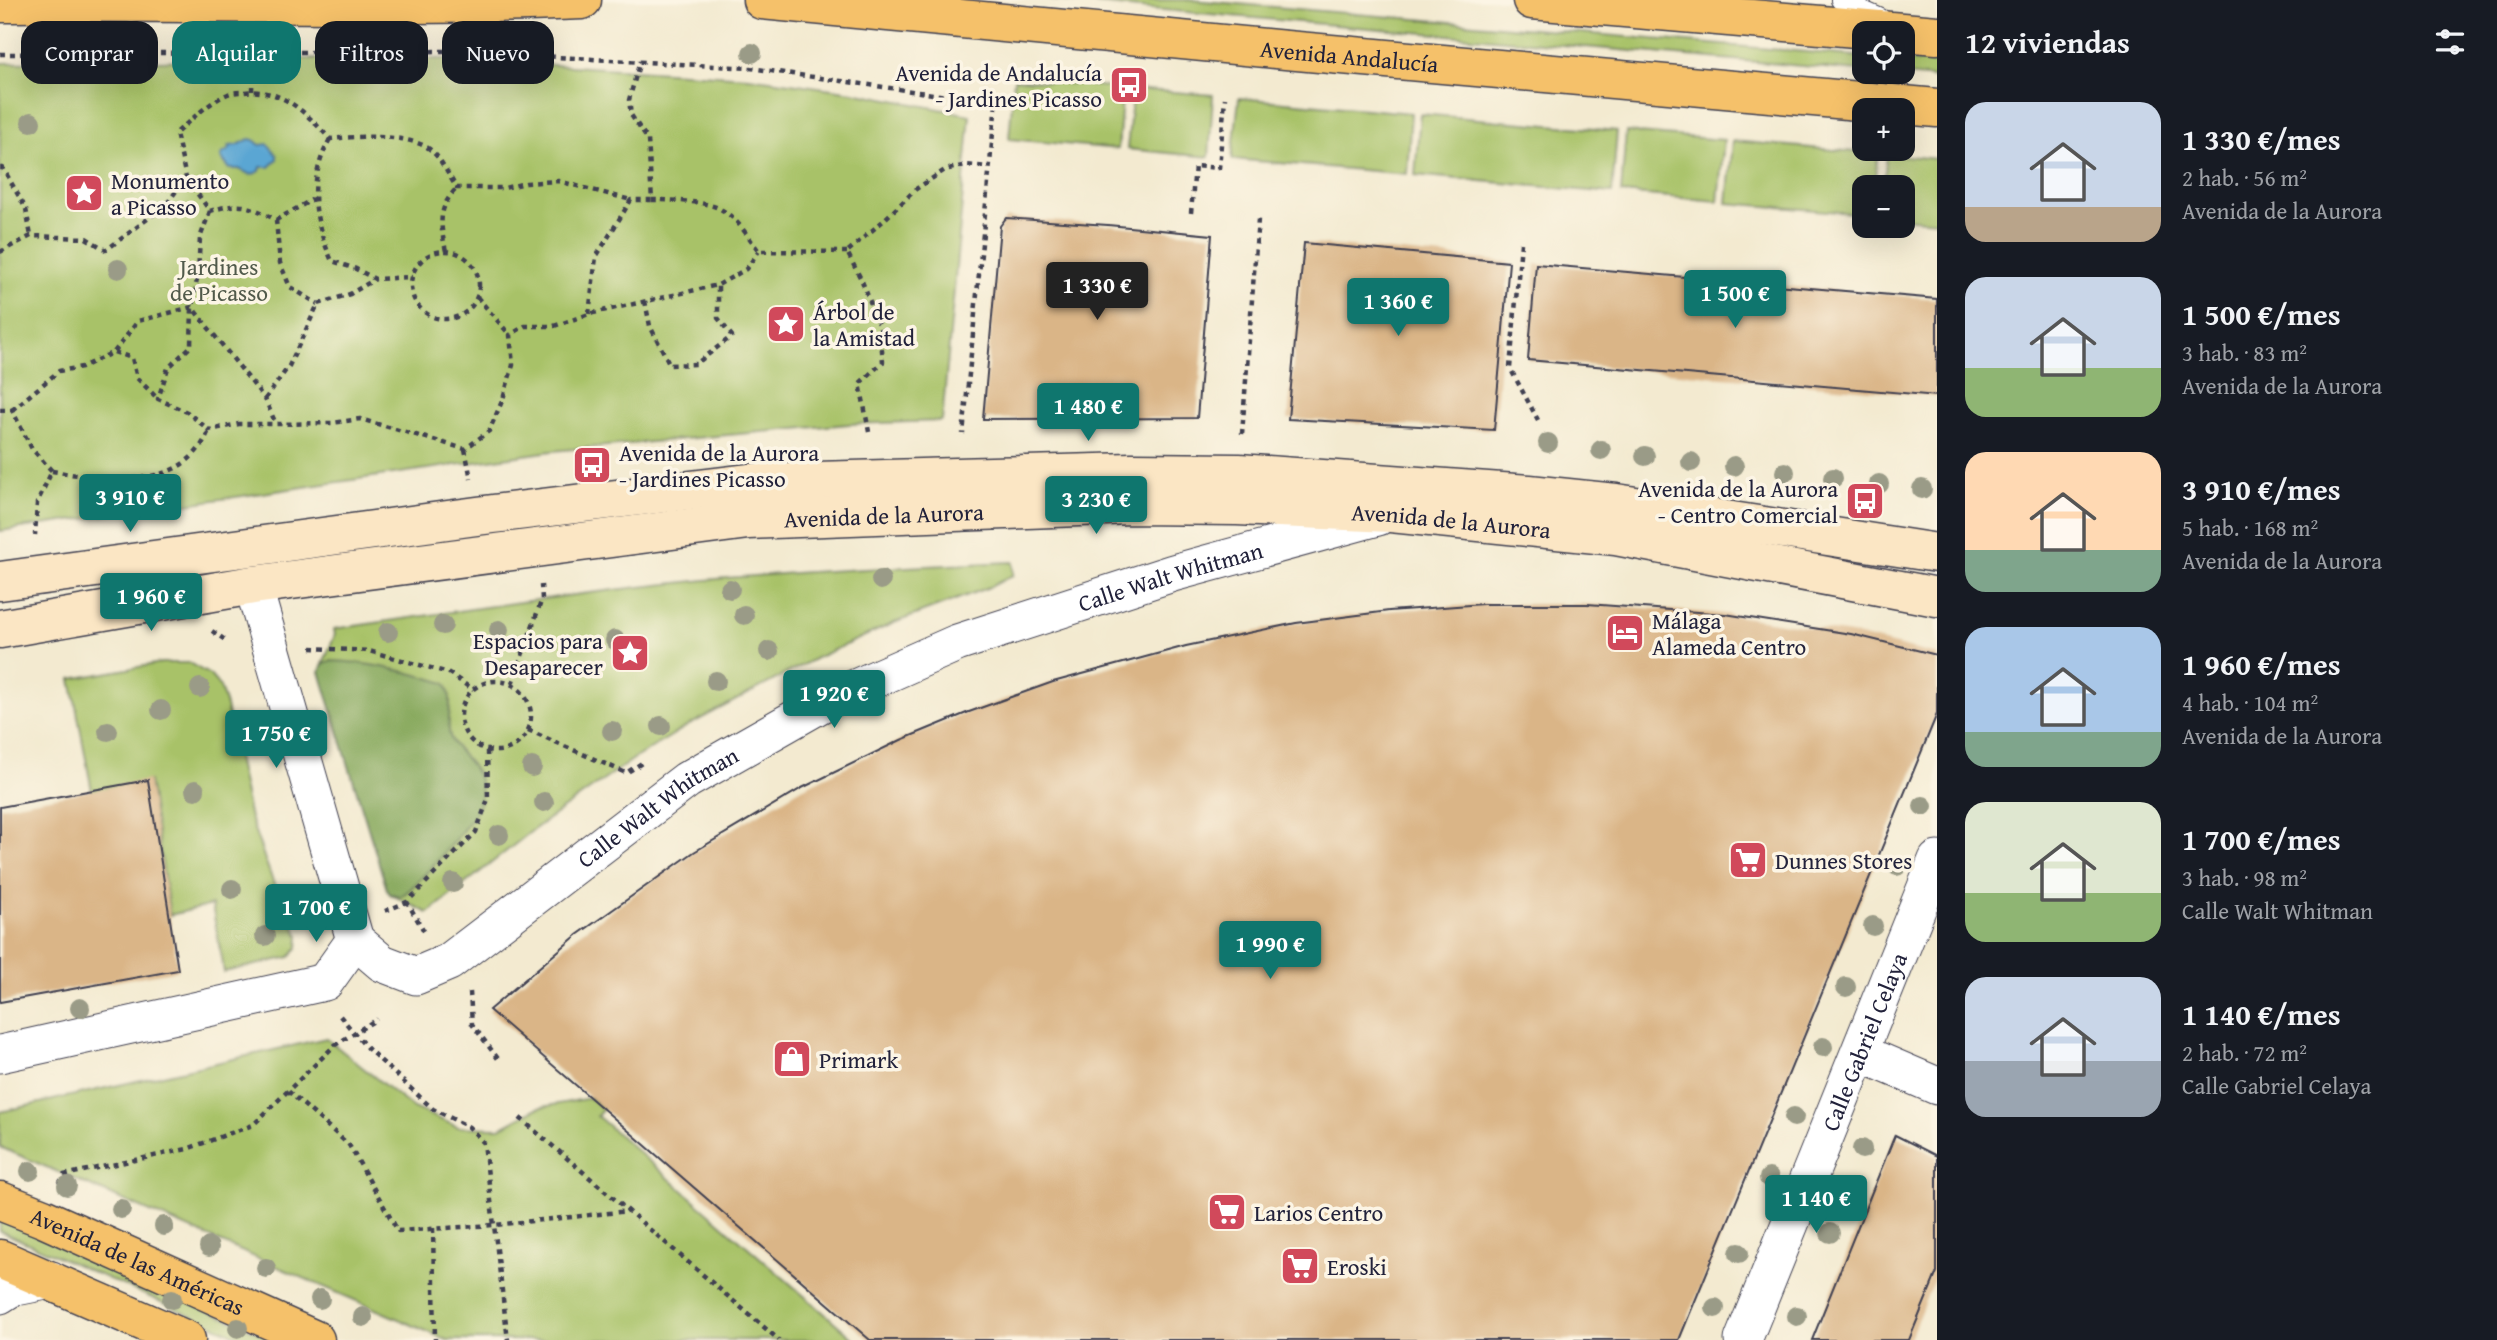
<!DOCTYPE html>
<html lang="es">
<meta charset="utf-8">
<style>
:root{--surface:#171b24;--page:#242831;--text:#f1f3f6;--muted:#9ea1a6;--accent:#0f766e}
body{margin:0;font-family:"Gentium Book Plus",serif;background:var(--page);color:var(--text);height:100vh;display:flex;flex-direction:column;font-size:26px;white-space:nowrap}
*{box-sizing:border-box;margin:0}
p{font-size:23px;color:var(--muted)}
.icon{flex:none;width:38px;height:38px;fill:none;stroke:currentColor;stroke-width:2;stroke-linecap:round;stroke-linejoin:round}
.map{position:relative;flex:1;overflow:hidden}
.details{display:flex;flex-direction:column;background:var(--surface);width:560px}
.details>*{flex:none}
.top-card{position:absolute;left:21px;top:21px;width:665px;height:63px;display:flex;gap:14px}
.tools{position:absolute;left:1852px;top:21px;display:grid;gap:14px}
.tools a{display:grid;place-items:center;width:63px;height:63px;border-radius:14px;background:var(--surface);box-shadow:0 7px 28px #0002;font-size:35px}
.price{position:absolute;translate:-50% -60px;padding:0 16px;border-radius:7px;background:var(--accent);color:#fff;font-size:23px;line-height:46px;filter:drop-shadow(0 2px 4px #0008)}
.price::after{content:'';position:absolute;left:50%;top:42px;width:21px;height:16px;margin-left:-10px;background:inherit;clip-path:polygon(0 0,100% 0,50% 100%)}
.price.on{background:#222;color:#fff}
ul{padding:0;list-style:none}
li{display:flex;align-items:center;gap:21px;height:175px;padding:0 28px}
li span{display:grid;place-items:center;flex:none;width:196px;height:140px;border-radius:21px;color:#555}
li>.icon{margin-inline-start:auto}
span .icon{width:84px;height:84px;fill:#fffc;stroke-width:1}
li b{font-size:30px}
h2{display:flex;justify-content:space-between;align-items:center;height:84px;padding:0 28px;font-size:30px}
.tag{padding:0 24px;border-radius:21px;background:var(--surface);box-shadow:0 7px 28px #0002;font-size:24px;line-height:63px}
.tag.on{background:var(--accent);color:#fff}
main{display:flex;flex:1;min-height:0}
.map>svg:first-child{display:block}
.green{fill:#a8c268;stroke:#657252;stroke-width:2}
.forest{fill:#86a85c;stroke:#54654c;stroke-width:2}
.water{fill:#5aa6d3;stroke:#3e6487;stroke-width:2}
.building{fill:#dab587}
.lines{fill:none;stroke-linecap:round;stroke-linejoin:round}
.lane-casing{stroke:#414051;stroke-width:20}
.street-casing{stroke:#414051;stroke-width:39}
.secondary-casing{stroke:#414051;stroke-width:41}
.primary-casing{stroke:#414051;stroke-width:41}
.path{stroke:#414051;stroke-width:4.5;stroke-dasharray:5 5;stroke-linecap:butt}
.lane{stroke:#fff;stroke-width:18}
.street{stroke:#fff;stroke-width:37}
.secondary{stroke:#fbe6c4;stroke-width:38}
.primary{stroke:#f5c16b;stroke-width:38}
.tree{fill:#9a9b87}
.labels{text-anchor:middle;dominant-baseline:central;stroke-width:7;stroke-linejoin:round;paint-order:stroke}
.street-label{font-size:23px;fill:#22223b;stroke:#fcf5e5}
.poi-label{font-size:23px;fill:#22223b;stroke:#fcf5e5;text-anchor:start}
.park-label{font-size:23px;fill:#515a4b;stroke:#fcf5e5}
</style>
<main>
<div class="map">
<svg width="1937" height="1340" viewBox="0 0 1937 1340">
<rect width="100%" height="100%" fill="#fcf5e5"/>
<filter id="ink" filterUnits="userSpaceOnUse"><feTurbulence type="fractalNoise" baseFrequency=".0143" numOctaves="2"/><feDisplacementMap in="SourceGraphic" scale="14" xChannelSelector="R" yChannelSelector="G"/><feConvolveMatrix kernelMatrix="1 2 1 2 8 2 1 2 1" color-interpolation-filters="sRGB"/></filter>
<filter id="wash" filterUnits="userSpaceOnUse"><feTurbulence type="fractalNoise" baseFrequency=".00686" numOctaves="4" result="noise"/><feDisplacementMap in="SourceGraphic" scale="28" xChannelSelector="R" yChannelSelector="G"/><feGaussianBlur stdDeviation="1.57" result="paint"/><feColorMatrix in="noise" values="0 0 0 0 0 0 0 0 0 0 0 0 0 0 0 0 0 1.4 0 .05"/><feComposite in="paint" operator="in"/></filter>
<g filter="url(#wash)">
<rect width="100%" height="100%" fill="#f3ead0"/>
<g class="green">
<polygon points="1050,0 1191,0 1864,57 1864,72 1902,72 1902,60 1937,63 1937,78"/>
<polygon points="286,59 455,59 749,77 853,92 970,115 942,421 849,424 552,451 0,531 0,63"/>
<polygon points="1014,79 1123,88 1118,149 1009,139"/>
<polygon points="1133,89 1213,95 1209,157 1127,149"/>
<polygon points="1239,98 1411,113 1407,174 1232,159"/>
<polygon points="1420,114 1617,131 1612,193 1415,175"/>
<polygon points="1626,132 1724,140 1718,201 1621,193"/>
<polygon points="1733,141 1878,154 1874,187 1864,187 1864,214 1727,203"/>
<polygon points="1887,154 1937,159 1937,221 1902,218 1902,187 1883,187"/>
<path d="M 1013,562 L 1013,575 L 992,586 L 894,623 L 816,658 L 689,725 L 635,758 L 533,830 L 428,913 L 390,894 L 387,889 L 320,671 L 335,635 L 334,629 C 451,612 568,594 686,582 C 794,571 904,567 1013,562 Z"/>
<polygon points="161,663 189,663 210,675 220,687 226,706 250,818 275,887 299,936 298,947 290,957 224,972 212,905 170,915 149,781 92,791 71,679"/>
<polygon points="326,1038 413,1108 458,1127 500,1128 537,1108 590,1098 603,1109 597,1116 855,1340 447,1340 0,1147 0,1112"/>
<polygon points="0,1218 276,1340 247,1340 0,1231"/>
</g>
<path class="forest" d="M 330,661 C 370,662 407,671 445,683 C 456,700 445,718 450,736 C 455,753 474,761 479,780 C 482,788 481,798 478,807 C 473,821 415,889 401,896 L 390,894 L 387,889 L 323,682 L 320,671 L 324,663 Z"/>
<polygon class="water" points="249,139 254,140 260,145 268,144 277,155 277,159 269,167 261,167 260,171 251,175 239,169 230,169 221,158 222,154 230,149 229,146 238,145"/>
<g id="blocks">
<g class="building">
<polygon points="1006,218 1108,225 1212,235 1197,418 983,419 1000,226"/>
<polygon points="1304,243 1509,262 1494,430 1288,419"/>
<polygon points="1536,264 1937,299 1937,396 1528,360"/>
<polygon points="1483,604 1587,604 1725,614 1851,634 1937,655 1937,714 1679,1340 870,1340 489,1010 577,935 694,852 802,788 901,740 969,712 1053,682 1186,646 1296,623 1389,611"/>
<polygon points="148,780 178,970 0,1002 0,807"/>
<polygon points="1895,1135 1937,1156 1937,1272 1909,1340 1812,1340"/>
</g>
</g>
</g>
<g filter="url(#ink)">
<use href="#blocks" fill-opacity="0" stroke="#414051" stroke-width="2"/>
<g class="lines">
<g class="lane-casing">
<polyline id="lane" points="1840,0 1881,18"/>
</g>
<g class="street-casing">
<g id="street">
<polyline points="253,585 355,940"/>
<path id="s1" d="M 355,940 L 382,963 L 416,976 L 449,962 L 687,780 L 828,700 L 957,643 L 1173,573 L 1378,517"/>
<polyline points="1860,1053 1937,1086"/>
<polyline points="0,1054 325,982 355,940"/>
<polyline points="0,1295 11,1288 51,1280"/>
<path id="s2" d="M 1743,1340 L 1937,860"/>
</g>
</g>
<g class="secondary-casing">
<g id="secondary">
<polyline points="0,581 477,516 748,483 1132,472 1239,473 1529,494 1616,503 1937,553"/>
<path id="s3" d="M 0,629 L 253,585 L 748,520 L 1131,505 L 1237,506 L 1391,513 L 1616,536 L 1937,597"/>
</g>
</g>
<g class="primary-casing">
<g id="primary">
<path id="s4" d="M 762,0 L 1286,50 L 1937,108"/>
<polyline points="1532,0 1937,35"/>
<path d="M 0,3 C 194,0 388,9 582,0"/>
<path id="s5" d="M 0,1201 L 43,1218 L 315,1340"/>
<polyline points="0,1259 186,1340"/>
</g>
</g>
<g class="path">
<polyline points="0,54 452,51 750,68 996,103 963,434"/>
<polyline points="252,91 253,51"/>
<path d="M 330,139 C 307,181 313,219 332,261 L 356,269 L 375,279 L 412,277"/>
<polyline points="0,168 3,168 26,209 31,236"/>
<path d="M 186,178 L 210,211 C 240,202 248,204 276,220 L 315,198"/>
<path d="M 652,200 C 668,200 710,201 722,210 C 738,219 748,237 759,251 L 847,252"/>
<polyline points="210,211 200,238 198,274 192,307 191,346 168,368 158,399 187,412 209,430 239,424 276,424"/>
<polyline points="1191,213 1195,166 1219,168 1225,98"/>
<polyline points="276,220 280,263 290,287 318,304"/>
<polyline points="1521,243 1510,368 1538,420"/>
<path d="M 446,251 C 440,225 437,208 457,188"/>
<circle cx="445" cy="285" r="34"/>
<path d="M 0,252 L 31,236 L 86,238 L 106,250 L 165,206 L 186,178 L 176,133 C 191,120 209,102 228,94 C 233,92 239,92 244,92 C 283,88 306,113 330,139 C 356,136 412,133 432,151 C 442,160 449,177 457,188 L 504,188 L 526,183 L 558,181 L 631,200"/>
<polyline points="477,297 510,335"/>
<polyline points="645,301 650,326 670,365 696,364 732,336 718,318 718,285"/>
<polyline points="589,314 596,257 631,200 652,200 648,140 631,115 629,100 640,61"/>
<polyline points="114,352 132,358 137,378 158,399"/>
<polyline points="265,399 289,366 318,304 350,294 375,279"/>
<polyline points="0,410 12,410 32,449 52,471 37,503 35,535"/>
<polyline points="12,410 59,371 82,367 114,352 138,321 192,307 265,399 276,424 332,423 360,419 465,449 489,431 503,399 513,365 510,335 525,326 554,326 589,314 718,285 746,269 759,251"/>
<polyline points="869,432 860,383 883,362 880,327 862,281 847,252 883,221 916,189 945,170 966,165 988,167"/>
<polyline points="1242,434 1258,219"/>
<polyline points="465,449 471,479"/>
<path d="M 52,471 C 106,480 185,493 209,430"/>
<polyline points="212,631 228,642"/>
<polyline points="311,648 369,651 449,673 473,690"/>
<circle cx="496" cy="716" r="35"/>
<polyline points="512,684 542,599 541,585"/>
<polyline points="528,730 626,773 645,761"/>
<polyline points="385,911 407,902"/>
<polyline points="424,931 407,902 476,832 488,799 487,750"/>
<polyline points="470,992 472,1024 499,1060"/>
<polyline points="340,1016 367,1048 433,1109 469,1127 484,1143 508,1340"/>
<polyline points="288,1091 349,1145 398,1231 494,1225 629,1211"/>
<polyline points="520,1118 779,1340"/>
<polyline points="59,1184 64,1175 187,1149 253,1125 335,1045 377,1019"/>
<polyline points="433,1228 435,1340"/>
</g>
<use href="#lane" class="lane"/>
<use href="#street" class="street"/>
<use href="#secondary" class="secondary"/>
<use href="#primary" class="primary"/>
</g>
<g class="tree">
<circle cx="132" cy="32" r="10"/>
<circle cx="195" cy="35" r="10"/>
<circle cx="271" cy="35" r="10"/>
<circle cx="460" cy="36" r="10"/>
<circle cx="752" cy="53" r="10"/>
<circle cx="31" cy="122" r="10"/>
<circle cx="118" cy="269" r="10"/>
<circle cx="1548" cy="443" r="10"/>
<circle cx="1601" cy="450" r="10"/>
<circle cx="1645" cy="456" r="10"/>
<circle cx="1691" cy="462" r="10"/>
<circle cx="1734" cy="466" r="10"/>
<circle cx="1785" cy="472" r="10"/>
<circle cx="1833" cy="478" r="10"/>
<circle cx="1879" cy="484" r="10"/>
<circle cx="1922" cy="489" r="10"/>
<circle cx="881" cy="580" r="10"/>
<circle cx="730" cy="589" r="10"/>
<circle cx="744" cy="615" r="10"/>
<circle cx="443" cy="625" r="10"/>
<circle cx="499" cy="630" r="10"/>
<circle cx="388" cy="632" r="10"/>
<circle cx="615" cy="640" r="10"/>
<circle cx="769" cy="651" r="10"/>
<circle cx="716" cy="681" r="10"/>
<circle cx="200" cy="688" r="10"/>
<circle cx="161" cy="710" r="10"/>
<circle cx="661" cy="726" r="10"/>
<circle cx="108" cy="731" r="10"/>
<circle cx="612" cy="731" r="10"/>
<circle cx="532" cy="767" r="10"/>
<circle cx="195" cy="790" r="10"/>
<circle cx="544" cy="802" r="10"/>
<circle cx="1923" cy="806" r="10"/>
<circle cx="499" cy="835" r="10"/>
<circle cx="1897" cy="866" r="10"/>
<circle cx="453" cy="883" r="10"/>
<circle cx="232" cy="889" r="10"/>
<circle cx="1873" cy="926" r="10"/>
<circle cx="265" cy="936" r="10"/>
<circle cx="1846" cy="987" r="10"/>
<circle cx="80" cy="1008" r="10"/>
<circle cx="1823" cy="1047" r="10"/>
<circle cx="1794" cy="1117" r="10"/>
<circle cx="1862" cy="1149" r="10"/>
<circle cx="30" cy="1171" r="10"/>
<circle cx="1769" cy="1178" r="10"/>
<circle cx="67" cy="1186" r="10"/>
<circle cx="121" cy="1209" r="10"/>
<circle cx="164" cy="1226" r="10"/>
<circle cx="1830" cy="1233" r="10"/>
<circle cx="209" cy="1247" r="10"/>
<circle cx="1739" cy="1253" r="10"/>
<circle cx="266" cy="1268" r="10"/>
<circle cx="172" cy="1299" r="10"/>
<circle cx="320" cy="1299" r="10"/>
<circle cx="1715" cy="1308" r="10"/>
<circle cx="1797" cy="1316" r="10"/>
<circle cx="363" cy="1317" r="10"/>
<circle cx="238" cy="1328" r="10"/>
</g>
</g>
<defs>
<g id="bus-square" transform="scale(2.0125)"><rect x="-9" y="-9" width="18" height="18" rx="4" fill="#d1495b" stroke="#fcf5e5"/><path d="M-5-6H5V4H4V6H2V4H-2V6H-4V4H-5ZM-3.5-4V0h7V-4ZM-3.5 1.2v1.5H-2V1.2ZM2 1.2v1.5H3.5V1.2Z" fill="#fff"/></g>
<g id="sight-square" transform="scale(2.0125)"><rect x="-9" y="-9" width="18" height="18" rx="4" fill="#d1495b" stroke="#fcf5e5"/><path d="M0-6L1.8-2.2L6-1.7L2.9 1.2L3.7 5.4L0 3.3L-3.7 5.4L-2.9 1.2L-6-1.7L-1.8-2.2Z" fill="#fff"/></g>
<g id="hotel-square" transform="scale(2.0125)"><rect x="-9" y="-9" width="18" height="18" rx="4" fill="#d1495b" stroke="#fcf5e5"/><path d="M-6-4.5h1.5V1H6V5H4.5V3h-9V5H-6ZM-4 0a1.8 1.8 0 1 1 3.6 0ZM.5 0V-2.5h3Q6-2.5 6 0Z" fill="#fff"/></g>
<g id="supermarket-square" transform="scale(2.0125)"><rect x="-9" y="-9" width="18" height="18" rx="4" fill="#d1495b" stroke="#fcf5e5"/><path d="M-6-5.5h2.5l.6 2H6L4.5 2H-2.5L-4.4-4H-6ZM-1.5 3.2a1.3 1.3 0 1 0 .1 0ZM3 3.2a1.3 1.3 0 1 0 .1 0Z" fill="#fff"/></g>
<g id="shop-square" transform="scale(2.0125)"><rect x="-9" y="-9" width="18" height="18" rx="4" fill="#d1495b" stroke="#fcf5e5"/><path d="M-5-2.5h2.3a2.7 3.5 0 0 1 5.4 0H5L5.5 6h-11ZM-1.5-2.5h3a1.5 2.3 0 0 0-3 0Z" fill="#fff"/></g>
</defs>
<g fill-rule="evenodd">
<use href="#bus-square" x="1129" y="85"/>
<use href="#sight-square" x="84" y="193"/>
<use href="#sight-square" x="786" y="324"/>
<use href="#bus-square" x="592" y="465"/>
<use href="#bus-square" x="1865" y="501"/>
<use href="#hotel-square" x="1625" y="633"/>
<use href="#sight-square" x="630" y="653"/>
<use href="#supermarket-square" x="1748" y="860"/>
<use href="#shop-square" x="792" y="1059"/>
<use href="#supermarket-square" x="1227" y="1212"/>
<use href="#supermarket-square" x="1300" y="1266"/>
</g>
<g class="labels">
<g class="street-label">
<text stroke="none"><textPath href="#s4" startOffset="590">Avenida Andalucía</textPath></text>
<text stroke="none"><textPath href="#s3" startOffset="892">Avenida de la Aurora</textPath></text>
<text stroke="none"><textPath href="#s3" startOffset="1460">Avenida de la Aurora</textPath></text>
<text stroke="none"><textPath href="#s1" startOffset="934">Calle Walt Whitman</textPath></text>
<text stroke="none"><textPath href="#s1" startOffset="368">Calle Walt Whitman</textPath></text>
<text stroke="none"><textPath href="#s2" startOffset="322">Calle Gabriel Celaya</textPath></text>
<text stroke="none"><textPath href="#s5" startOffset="150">Avenida de las Américas</textPath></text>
</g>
<g class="poi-label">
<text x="1102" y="72" text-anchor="end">Avenida de Andalucía<tspan x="1102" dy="26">- Jardines Picasso</tspan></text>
<text x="111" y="180">Monumento<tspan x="111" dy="26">a Picasso</tspan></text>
<text x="813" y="311">Árbol de<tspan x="813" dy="26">la Amistad</tspan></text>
<text x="619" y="452">Avenida de la Aurora<tspan x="619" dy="26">- Jardines Picasso</tspan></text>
<text x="1838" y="488" text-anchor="end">Avenida de la Aurora<tspan x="1838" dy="26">- Centro Comercial</tspan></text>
<text x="1652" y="620">Málaga<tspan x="1652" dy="26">Alameda Centro</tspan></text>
<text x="603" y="640" text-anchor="end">Espacios para<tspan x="603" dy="26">Desaparecer</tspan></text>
<text x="1775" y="860">Dunnes Stores</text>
<text x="819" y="1059">Primark</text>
<text x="1254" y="1212">Larios Centro</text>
<text x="1327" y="1266">Eroski</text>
</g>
<g class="park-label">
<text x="219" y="266">Jardines<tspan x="219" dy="26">de Picasso</tspan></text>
</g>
</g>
</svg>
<div class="tools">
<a><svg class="icon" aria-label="locate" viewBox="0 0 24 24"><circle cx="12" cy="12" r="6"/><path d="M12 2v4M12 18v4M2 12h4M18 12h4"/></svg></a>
<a>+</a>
<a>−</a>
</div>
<b class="price on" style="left:1097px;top:322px">1 330 €</b>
<b class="price" style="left:1735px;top:330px">1 500 €</b>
<b class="price" style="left:1398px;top:338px">1 360 €</b>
<b class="price" style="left:1088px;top:443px">1 480 €</b>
<b class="price" style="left:130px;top:534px">3 910 €</b>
<b class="price" style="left:1096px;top:536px">3 230 €</b>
<b class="price" style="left:151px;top:633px">1 960 €</b>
<b class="price" style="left:834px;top:730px">1 920 €</b>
<b class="price" style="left:276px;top:770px">1 750 €</b>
<b class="price" style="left:316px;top:944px">1 700 €</b>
<b class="price" style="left:1270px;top:981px">1 990 €</b>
<b class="price" style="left:1816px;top:1235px">1 140 €</b>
<div class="top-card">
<a class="tag">Comprar</a>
<a class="tag on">Alquilar</a>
<a class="tag">Filtros</a>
<a class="tag">Nuevo</a>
</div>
</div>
<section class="details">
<h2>12 viviendas<svg class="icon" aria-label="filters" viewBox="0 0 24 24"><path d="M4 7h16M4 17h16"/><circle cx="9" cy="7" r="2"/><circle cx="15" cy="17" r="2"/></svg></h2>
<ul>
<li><span style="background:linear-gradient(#c9d6e8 75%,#b9a48a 0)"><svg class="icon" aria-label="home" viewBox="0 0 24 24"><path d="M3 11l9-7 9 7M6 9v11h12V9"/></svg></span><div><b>1 330 €/mes</b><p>2 hab. · 56 m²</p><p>Avenida de la Aurora</p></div></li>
<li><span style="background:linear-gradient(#c9d6e8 65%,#8fb573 0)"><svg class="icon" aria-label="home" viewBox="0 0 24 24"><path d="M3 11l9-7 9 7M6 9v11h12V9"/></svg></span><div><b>1 500 €/mes</b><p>3 hab. · 83 m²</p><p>Avenida de la Aurora</p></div></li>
<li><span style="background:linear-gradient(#ffd9b3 70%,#7fa58c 0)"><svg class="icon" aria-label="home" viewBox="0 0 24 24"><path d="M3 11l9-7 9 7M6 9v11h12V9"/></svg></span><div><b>3 910 €/mes</b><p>5 hab. · 168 m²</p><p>Avenida de la Aurora</p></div></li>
<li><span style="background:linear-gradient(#a9c7e8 75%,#7fa58c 0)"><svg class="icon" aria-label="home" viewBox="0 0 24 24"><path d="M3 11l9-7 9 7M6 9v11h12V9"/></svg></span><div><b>1 960 €/mes</b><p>4 hab. · 104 m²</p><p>Avenida de la Aurora</p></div></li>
<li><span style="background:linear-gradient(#dfe7d0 65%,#8fb573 0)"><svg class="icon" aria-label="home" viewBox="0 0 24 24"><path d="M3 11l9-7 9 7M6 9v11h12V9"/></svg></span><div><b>1 700 €/mes</b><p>3 hab. · 98 m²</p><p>Calle Walt Whitman</p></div></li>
<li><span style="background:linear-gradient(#c9d6e8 60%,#9aa5b1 0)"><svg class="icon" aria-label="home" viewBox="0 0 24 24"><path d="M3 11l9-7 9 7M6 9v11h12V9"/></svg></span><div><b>1 140 €/mes</b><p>2 hab. · 72 m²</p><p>Calle Gabriel Celaya</p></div></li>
</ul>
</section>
</main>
